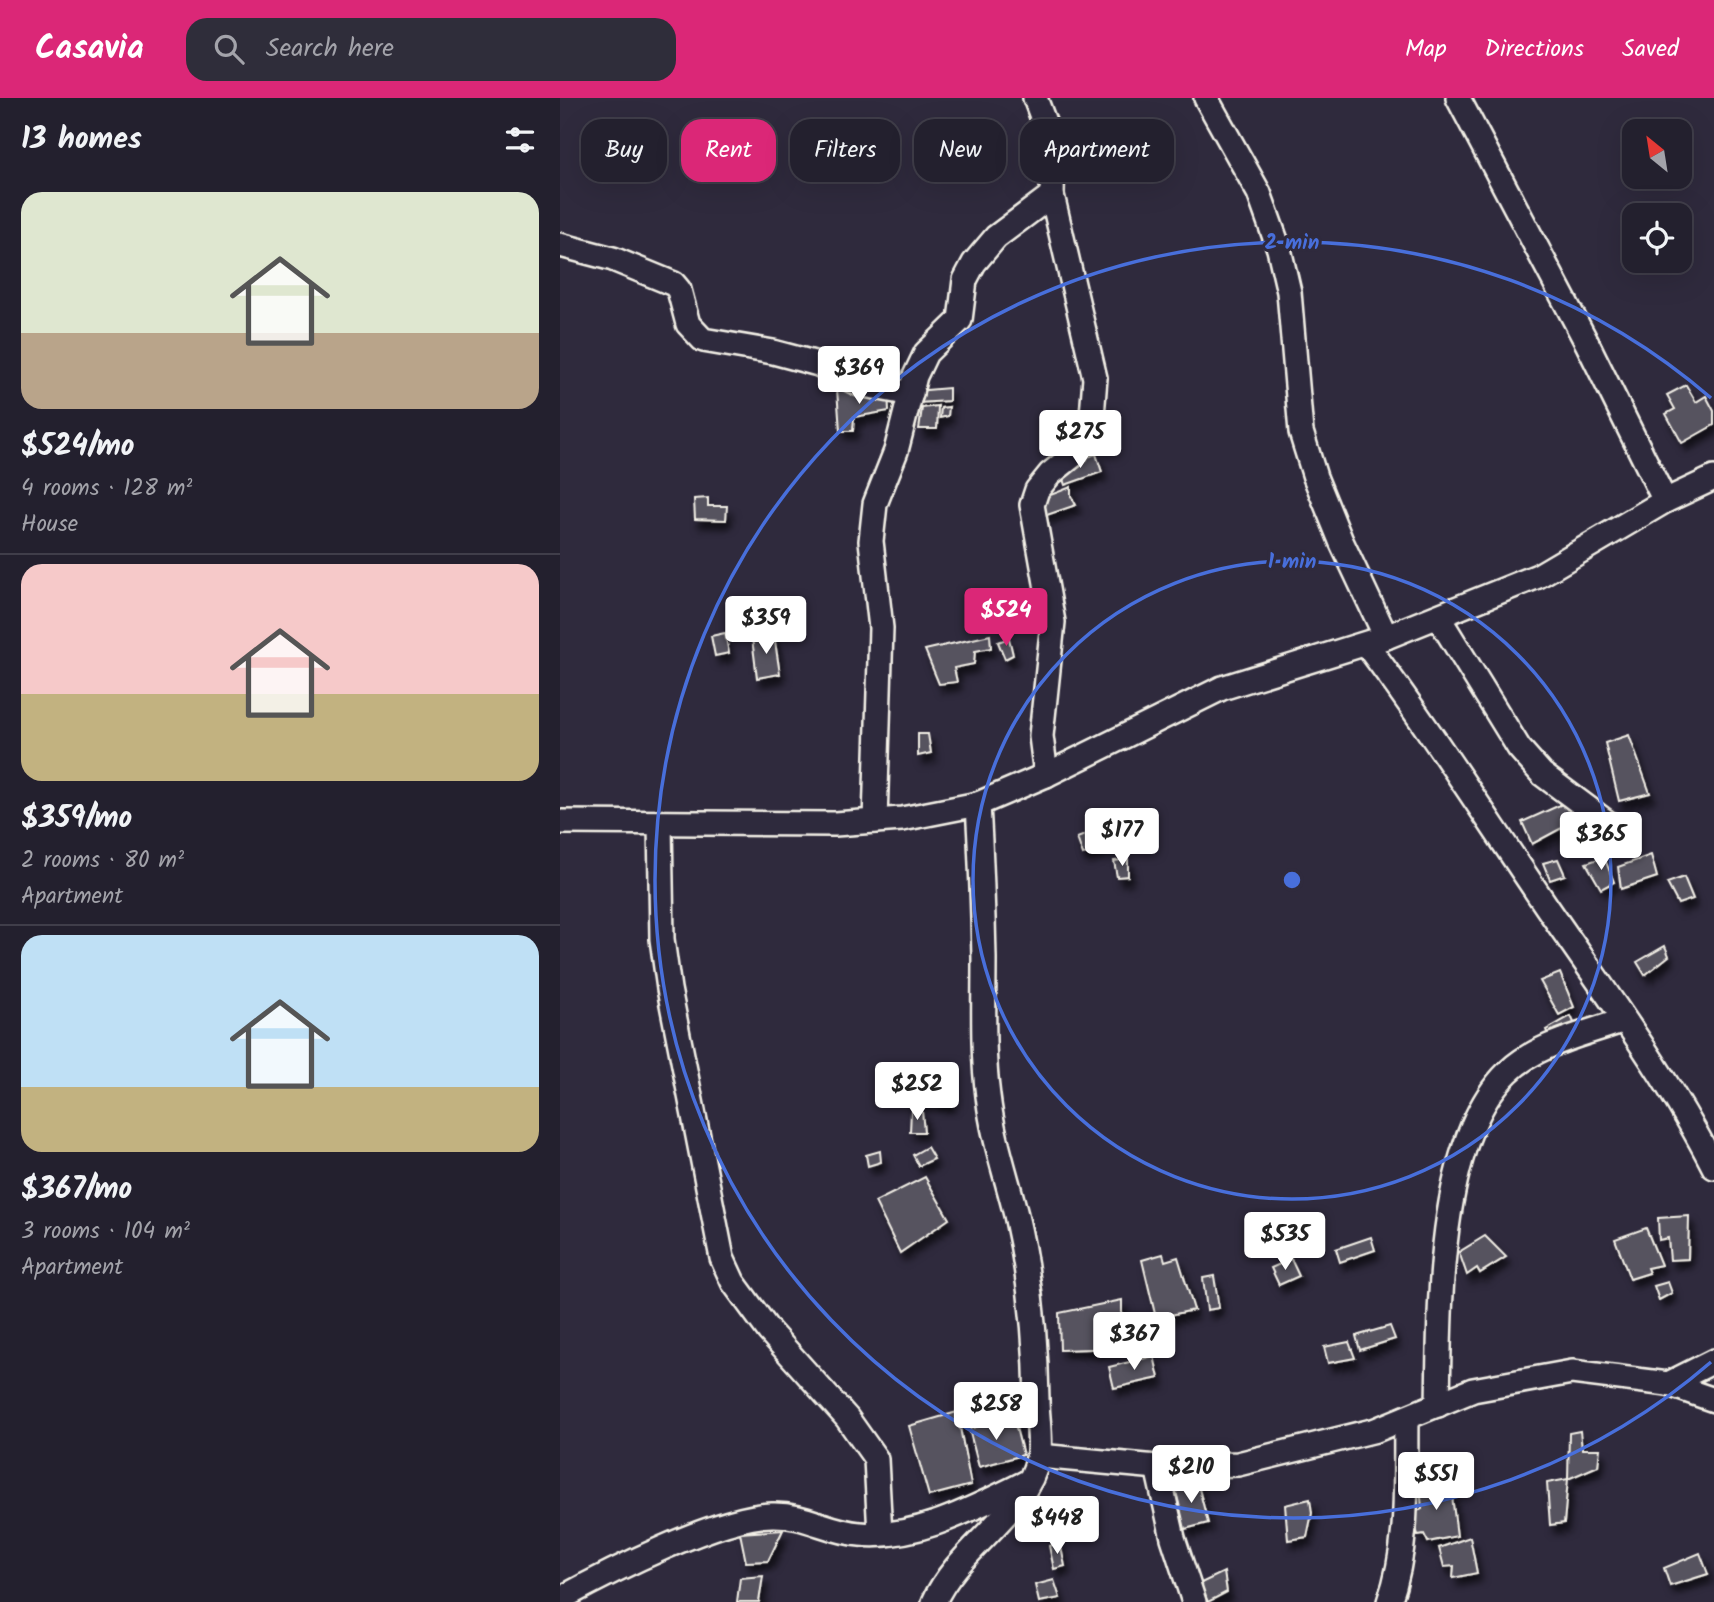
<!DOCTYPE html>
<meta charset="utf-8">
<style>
:root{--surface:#23202e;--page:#2f2d3a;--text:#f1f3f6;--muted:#a3a3aa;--line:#403e4a;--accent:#db2777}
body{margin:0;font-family:Kalam,sans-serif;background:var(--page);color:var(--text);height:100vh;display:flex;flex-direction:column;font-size:26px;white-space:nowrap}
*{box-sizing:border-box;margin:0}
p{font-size:23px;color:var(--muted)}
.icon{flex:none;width:38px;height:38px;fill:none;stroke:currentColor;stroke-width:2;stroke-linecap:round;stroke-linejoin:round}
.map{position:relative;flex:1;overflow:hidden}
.panel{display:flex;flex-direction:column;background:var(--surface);width:560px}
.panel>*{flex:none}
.top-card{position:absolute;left:21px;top:21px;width:665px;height:63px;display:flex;gap:14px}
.needle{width:46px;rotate:330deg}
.fabs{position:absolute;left:1062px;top:21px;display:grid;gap:14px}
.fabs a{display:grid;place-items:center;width:70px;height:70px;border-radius:14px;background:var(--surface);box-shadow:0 7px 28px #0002,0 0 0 2px var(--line);font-size:35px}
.price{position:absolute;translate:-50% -60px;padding:0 16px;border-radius:7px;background:#fff;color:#222;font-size:23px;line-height:46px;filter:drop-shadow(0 2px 4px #0008)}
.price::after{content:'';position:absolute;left:50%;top:42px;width:21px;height:16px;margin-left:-10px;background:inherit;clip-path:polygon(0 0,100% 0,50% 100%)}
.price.active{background:var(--accent);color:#fff}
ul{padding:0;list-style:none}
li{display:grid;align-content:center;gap:14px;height:371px;padding:0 21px}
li+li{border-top:2px solid var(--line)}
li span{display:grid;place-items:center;height:217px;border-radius:21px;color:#555}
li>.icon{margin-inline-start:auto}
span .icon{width:126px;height:126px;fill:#fffc;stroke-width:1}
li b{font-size:30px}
h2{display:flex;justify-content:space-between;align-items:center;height:84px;padding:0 21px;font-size:30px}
.pill{padding:0 24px;border-radius:21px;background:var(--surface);box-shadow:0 7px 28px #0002,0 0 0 2px var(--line);font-size:24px;line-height:63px}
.pill.active{background:var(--accent);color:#fff}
header{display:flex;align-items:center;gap:42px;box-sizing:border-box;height:98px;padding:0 35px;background:var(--accent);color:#fff}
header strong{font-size:33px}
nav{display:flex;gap:38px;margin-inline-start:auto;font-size:24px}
.search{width:490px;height:63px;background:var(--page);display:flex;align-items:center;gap:18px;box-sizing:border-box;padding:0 24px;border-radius:21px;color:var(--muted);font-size:26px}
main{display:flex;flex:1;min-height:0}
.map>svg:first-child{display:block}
.building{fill:#56525f;stroke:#f4f1e8;stroke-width:2;filter:url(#shadow)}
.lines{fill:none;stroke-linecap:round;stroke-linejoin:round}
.street-casing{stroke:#f4f1e8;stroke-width:28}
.street{stroke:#2f2a3d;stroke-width:23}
.ring{fill:none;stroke:#486fdb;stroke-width:3.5}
.centre{fill:#486fdb;stroke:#2f2a3d;stroke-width:3.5}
.ring-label{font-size:21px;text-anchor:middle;font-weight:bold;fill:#486fdb;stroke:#2f2a3d;stroke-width:6;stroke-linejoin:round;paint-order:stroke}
</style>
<header>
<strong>Casavia</strong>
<div class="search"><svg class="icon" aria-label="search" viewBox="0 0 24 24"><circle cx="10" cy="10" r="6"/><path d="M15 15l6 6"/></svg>Search here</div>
<nav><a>Map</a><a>Directions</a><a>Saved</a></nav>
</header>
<main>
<section class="panel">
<h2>13 homes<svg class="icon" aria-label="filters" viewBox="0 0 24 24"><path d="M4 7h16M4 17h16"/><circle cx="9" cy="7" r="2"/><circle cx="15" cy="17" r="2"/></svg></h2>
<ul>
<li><span style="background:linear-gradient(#dfe7d0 65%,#b9a48a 0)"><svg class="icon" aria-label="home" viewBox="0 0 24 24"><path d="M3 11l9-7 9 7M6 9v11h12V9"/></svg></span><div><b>$524/mo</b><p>4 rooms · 128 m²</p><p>House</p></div></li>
<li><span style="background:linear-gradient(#f6c9c9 60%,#c2b280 0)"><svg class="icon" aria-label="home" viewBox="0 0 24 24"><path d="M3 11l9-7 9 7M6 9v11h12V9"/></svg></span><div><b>$359/mo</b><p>2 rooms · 80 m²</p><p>Apartment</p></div></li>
<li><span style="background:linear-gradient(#bfe0f5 70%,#c2b280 0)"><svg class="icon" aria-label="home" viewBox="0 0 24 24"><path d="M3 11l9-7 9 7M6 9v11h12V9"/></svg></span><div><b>$367/mo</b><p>3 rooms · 104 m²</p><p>Apartment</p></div></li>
</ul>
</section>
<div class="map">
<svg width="1154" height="1504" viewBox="0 0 1154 1504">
<defs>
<filter id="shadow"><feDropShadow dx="4.5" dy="8" stdDeviation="3.5" flood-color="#0009"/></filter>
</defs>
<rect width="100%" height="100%" fill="#2f2a3d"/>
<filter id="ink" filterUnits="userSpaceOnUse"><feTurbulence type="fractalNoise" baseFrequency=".0143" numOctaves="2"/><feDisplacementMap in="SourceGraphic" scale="14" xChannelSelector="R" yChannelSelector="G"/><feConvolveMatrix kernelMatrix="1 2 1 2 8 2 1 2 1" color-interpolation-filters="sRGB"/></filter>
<g filter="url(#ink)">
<g class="building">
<polygon points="1126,287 1136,304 1146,298 1154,313 1154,327 1122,345 1106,316 1115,311 1107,297"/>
<polygon points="389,290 389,303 357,305 355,293"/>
<polygon points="277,291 328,295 329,313 294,319 293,333 280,333"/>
<polygon points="378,308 377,331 359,331 362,310"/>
<polygon points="389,309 388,318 380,320 381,310"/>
<polygon points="536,356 542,374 505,387 499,369"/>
<polygon points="511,389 511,398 516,407 484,418 480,401"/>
<polygon points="148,400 148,408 167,408 166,422 135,421 134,401"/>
<polygon points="165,535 169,555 155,558 151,538"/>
<polygon points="214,537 220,576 197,580 192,540"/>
<polygon points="430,537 431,550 415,553 414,566 394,570 397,584 379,586 365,552"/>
<polygon points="449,540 453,557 445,561 438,544"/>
<polygon points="358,636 368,636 371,655 358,658"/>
<polygon points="1069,637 1090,695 1059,703 1045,645"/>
<polygon points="1009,703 1015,723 972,746 962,724"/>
<polygon points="543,730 550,746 523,757 517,740"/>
<polygon points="1091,757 1097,779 1061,791 1058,769"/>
<polygon points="1044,759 1054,784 1041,791 1026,765"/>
<polygon points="568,761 568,778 557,779 554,763"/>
<polygon points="998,761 1005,777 990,782 983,765"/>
<polygon points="1124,779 1133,801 1118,806 1107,785"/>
<polygon points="1105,848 1109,858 1085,877 1077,864"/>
<polygon points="1000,875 1014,909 999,917 980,883"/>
<polygon points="1011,918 1016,929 990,941 986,932"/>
<polygon points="348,982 368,983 367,1003 351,1001"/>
<polygon points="374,990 389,993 390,1005 373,1004"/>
<polygon points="351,1013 362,1013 364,1034 350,1034"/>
<polygon points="367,1049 374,1061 359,1068 353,1057"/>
<polygon points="320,1053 321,1064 308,1068 306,1057"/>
<polygon points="365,1079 389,1121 340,1155 315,1104"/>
<polygon points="1129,1118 1128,1161 1110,1162 1108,1140 1099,1142 1098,1120"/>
<polygon points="1086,1130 1101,1167 1087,1170 1089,1175 1070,1181 1055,1141"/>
<polygon points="925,1138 946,1159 920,1175 917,1170 907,1177 899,1154"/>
<polygon points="811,1139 815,1152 780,1164 776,1151"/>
<polygon points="603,1156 605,1163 618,1159 634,1212 596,1220 582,1162"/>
<polygon points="731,1161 739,1178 719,1187 711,1170"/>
<polygon points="654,1178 659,1210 647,1212 643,1180"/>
<polygon points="1108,1184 1112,1195 1099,1202 1094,1188"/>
<polygon points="562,1202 562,1250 500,1252 499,1215"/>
<polygon points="830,1228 835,1241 800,1252 796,1238"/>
<polygon points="789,1244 795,1260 768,1265 764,1249"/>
<polygon points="594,1258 599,1280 554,1290 549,1269"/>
<polygon points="397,1314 411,1387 369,1398 349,1328"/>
<polygon points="453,1318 463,1357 419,1369 409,1331"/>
<polygon points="1020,1333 1022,1351 1040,1351 1038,1368 1008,1381 1009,1335"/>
<polygon points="1008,1381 1004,1425 990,1427 987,1385"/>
<polygon points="890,1382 897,1438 868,1444 864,1436 858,1437 852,1415 862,1411 860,1387"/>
<polygon points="637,1383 648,1425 625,1431 615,1389"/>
<polygon points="750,1401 752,1415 747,1439 728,1442 725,1407"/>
<polygon points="223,1432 208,1463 186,1464 180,1435"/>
<polygon points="910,1439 917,1475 893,1480 894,1468 884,1469 879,1450"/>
<polygon points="500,1445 505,1468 494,1471 489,1448"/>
<polygon points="1140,1455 1148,1476 1110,1488 1104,1470"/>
<polygon points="664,1474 667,1494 648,1504 639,1486"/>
<polygon points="203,1478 199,1504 177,1504 180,1480"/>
<polygon points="494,1482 500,1500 479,1504 475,1487"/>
</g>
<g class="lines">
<g class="street-casing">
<g id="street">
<polyline points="475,0 493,48 492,97 535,280 532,318 526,337 515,356 490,376 477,392 472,407 493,524 481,638 486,677"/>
<polyline points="646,0 699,95 719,151 729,194 741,334 755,379 781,443 826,539"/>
<polyline points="898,0 1028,247 1105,403"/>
<polyline points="0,147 53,161 114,186 119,192 128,226 143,242 213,254 258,266 299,286 351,296"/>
<polyline points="879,520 959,650 982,676 1049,726"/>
<path d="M 806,546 C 870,631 927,721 987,809 C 1045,894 1107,977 1154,1069"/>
<polyline points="315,723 321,530 311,443 315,406 336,353 355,278 366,255 400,222 405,182 414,165 436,139 492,97"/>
<polyline points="0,724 275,726 342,721 418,706 486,677 662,590 826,539 978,478 1105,403 1154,380"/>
<polyline points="100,726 102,841 109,891 162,1160 173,1184 209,1233 287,1320 316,1361 320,1436"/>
<polyline points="1108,1286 1154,1263"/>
<path d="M 878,1307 C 880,1214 876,1044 948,974 C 978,945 1026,936 1064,922"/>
<polyline points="479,1358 597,1369 678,1366 816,1332 913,1292 1012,1274 1108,1286 1154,1302"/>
<polyline points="597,1369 613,1440 634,1504"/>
<path d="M 0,1501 C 49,1474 159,1418 212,1417 C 245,1416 269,1434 300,1436 C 357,1442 417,1408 467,1384"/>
<path d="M 374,1504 C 397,1451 468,1413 478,1360 C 482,1342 477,1320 477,1301 C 476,1240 470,1177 456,1117 C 446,1077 433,1040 428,998 C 422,953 424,906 424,860 C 423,809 421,758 418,706"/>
<path d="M 829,1504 C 850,1446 845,1381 846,1320"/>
</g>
</g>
<use href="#street" class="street"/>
</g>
</g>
<g class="ring">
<circle cx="732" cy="782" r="319"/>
<path d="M1151 1264A638 638 0 1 1 1151 300"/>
</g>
<circle cx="732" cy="782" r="10" class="centre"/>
<g class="ring-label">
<text x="732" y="151">2 min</text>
<text x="732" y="470">1 min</text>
</g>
</svg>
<div class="fabs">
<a><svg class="needle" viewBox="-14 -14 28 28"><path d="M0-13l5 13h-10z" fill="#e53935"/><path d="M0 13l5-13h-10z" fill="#a3a3aa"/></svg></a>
<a><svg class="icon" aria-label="locate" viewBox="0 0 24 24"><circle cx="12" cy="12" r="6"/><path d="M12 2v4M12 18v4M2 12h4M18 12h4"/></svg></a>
</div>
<b class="price" style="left:299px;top:308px">$369</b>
<b class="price" style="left:520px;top:372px">$275</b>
<b class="price active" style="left:446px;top:550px">$524</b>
<b class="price" style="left:206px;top:558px">$359</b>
<b class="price" style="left:562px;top:770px">$177</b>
<b class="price" style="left:1041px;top:774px">$365</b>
<b class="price" style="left:357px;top:1024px">$252</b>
<b class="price" style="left:725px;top:1174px">$535</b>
<b class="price" style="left:574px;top:1274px">$367</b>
<b class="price" style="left:436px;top:1344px">$258</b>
<b class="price" style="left:631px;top:1407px">$210</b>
<b class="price" style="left:876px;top:1414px">$551</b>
<b class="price" style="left:497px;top:1458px">$448</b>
<div class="top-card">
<a class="pill">Buy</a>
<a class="pill active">Rent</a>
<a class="pill">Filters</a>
<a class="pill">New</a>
<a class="pill">Apartment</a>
</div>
</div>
</main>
